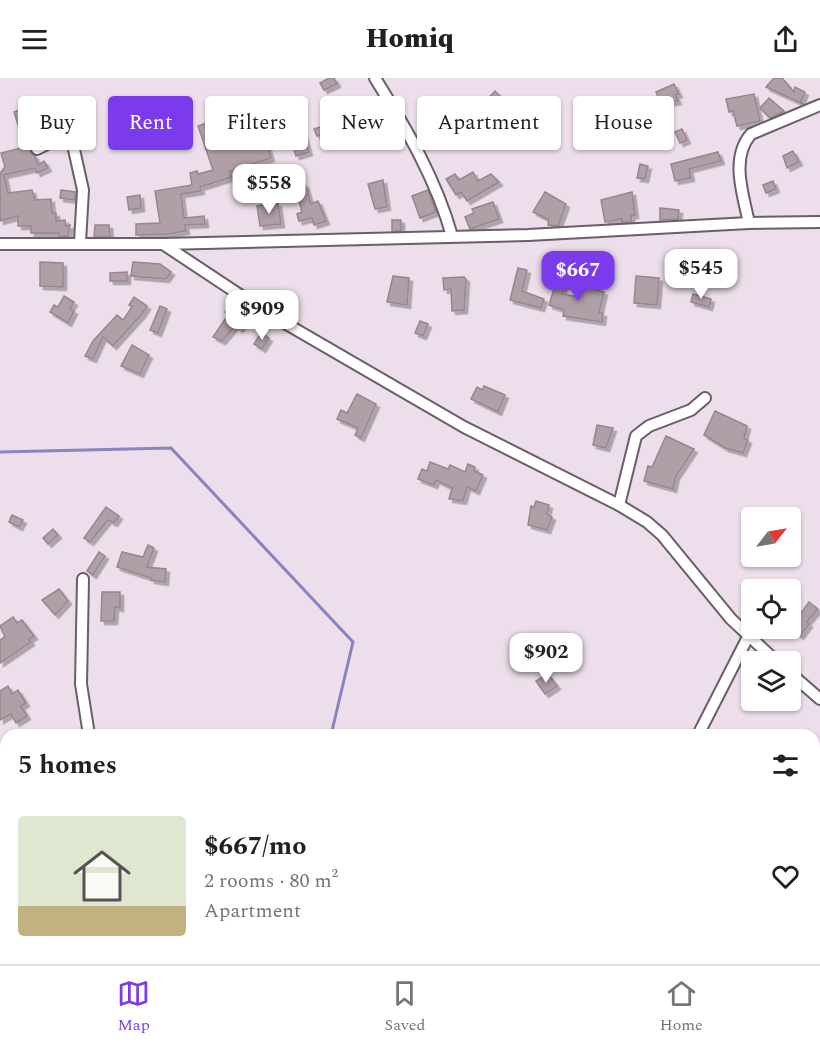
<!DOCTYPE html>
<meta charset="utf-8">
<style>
:root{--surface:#fff;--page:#f2f2f2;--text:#202124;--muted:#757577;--line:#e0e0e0;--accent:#7c3aed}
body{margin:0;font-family:Spectral,serif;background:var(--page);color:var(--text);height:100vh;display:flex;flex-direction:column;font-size:22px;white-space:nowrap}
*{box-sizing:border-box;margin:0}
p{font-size:20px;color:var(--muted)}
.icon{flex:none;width:33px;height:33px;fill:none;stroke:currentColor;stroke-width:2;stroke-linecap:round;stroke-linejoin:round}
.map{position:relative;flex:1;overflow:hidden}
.drawer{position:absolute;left:0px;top:651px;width:820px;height:236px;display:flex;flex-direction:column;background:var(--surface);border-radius:18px 18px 0 0;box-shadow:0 2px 4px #0004}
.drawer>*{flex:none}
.guide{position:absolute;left:18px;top:18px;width:784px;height:54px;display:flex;gap:12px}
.needle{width:39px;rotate:59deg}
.tools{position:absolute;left:741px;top:429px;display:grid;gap:12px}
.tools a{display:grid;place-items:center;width:60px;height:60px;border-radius:6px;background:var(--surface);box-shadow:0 2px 4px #0004;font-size:30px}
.price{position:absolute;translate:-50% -51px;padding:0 14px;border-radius:12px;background:#fff;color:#222;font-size:20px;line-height:39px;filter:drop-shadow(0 2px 3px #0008)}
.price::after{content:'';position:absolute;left:50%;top:36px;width:18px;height:14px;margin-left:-9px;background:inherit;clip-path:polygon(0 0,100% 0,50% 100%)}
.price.on{background:var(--accent);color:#fff}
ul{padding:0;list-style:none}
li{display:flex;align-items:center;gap:18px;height:150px;padding:0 18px}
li+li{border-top:2px solid var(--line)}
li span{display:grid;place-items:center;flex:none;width:168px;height:120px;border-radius:6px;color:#555}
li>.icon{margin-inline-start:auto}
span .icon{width:72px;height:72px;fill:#fffc;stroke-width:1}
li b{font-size:26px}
h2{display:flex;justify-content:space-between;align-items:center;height:72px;padding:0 18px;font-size:26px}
.chip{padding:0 21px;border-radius:6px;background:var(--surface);box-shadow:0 2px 4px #0004;font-size:21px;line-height:54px}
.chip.on{background:var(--accent);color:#fff}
header{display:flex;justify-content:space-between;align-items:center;height:78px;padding:0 18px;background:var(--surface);font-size:27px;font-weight:800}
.tab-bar{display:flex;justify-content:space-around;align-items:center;height:84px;border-top:2px solid var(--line);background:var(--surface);font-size:16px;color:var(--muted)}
.tab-bar a{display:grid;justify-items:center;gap:3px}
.tab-bar .on{color:var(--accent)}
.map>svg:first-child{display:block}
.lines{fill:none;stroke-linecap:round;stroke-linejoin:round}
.stream{stroke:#8983c1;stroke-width:3}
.building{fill:#b19fa7;stroke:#97868d;stroke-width:1.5;filter:url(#shadow)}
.street-casing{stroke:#6a5e69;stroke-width:14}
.street{stroke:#fff;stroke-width:10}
</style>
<header><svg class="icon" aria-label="menu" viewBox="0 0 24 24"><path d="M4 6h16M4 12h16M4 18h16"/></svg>Homiq<svg class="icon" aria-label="share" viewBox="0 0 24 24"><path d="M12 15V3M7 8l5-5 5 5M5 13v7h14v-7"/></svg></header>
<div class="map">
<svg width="820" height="886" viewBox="0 0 820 886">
<defs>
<filter id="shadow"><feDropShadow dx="3.5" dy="3.5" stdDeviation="0" flood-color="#0004"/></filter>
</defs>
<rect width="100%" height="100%" fill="#ecdeea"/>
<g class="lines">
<g class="stream">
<polyline points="0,374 171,370 353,564 331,657"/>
<polyline points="470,880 473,886"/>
</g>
</g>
<g class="building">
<polygon points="329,0 334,0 337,6 324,12 320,5"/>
<polygon points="774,0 782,0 794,14 795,9 805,14 801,23 803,26 766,9"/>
<polygon points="674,6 679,16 675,17 678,23 661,26 656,14"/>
<polygon points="495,13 509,27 497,38 484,25"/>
<polygon points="754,16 760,43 737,48 733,33 729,34 726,21"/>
<polygon points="769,20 784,33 783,34 770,40 760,30"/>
<polygon points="278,25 282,40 267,44 270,54 264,56 271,80 230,93 232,99 200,109 201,113 181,116 184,140 204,138 205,146 185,147 186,153 168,156 136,157 136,146 160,145 155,113 192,107 190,95 197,93 198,96 213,92 198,48 242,32"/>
<polygon points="19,32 32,66 31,75 35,78 38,87 44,83 48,90 37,95 35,90 4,97 8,115 32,112 35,122 51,121 52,135 56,135 56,143 65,142 66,148 70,147 68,158 59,159 59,155 31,155 31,148 18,148 18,138 0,143 0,95 5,89 1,75 25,69 14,34"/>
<polygon points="339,43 343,55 339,56 342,64 329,68 325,55 317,58 314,51"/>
<polygon points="682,51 687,62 680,65 675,54"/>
<polygon points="654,54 658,61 646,67 642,60"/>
<polygon points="304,57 309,74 296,78 291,61"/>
<polygon points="793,73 799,84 787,90 783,78"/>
<polygon points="718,74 721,83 689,91 691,100 675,103 671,86"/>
<polygon points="640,86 648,88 645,101 637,100"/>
<polygon points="473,94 478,103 491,96 499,104 467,123 461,114 456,117 446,101 455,96 459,102"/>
<polygon points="383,102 387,129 375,131 368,106"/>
<polygon points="773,103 776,111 766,115 763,107"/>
<polygon points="305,106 311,126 318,123 326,143 314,147 312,140 299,143 297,136 302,134 295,109"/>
<polygon points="61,112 75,114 75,122 60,120"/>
<polygon points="428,112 436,134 420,140 412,118"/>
<polygon points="545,114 566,126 558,148 548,147 549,142 533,134"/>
<polygon points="632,114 635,137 631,137 632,144 622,144 622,141 605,144 601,122"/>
<polygon points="140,117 141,130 129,132 127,119"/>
<polygon points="493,124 499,141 470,151 465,139 474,135 472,131"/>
<polygon points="278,125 281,146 260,148 257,128"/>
<polygon points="660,130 679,132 678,141 660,142"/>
<rect x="392" y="142" width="9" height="11"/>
<polygon points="95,147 109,147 110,159 94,159"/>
<polygon points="40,184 63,185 63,209 40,208"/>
<polygon points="133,184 160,186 171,194 166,201 131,198"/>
<polygon points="518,190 527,192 522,213 544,221 541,230 510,222"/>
<polygon points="127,194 127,203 110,203 110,195"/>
<polygon points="559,194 567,195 562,216 578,219 581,208 604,214 599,235 603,235 602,244 563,238 564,232 549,227"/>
<polygon points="393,198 409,200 407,227 387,224"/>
<polygon points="636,198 659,200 657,227 634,225"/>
<polygon points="464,199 466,201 464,232 452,233 451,211 444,212 443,200"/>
<polygon points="693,216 711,221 709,229 691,224"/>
<polygon points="64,218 74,224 70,231 74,233 68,245 50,234 54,227 58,229"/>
<polygon points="134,219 147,228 142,236 113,268 103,259 93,281 85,278 93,263 117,237 123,242 132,229 129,227"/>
<polygon points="232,227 245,245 239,251 236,247 222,263 213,259 228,237 225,234"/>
<polygon points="160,228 167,231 158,255 150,252"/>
<polygon points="420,243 428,246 423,258 415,255"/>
<polygon points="261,255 269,260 262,271 254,266"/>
<polygon points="132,267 149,277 140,296 121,288"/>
<polygon points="484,308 505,317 498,334 471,321 477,309 482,312"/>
<polygon points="357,316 376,326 361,360 355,357 358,350 337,341 341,332 347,335"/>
<polygon points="715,333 747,348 744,360 748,362 743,375 725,370 704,357"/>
<polygon points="597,347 613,350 606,370 593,367"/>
<polygon points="666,358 694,371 676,398 673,411 644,403 648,388 652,389"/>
<polygon points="430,384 448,391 450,387 465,394 468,386 475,389 474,393 483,397 476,413 467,409 463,423 449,421 452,410 436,402 434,407 418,401 422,391 427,393"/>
<polygon points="536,423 549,427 547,436 552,439 547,452 528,447 531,428 534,429"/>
<polygon points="106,429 119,438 114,445 108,442 90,464 84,460"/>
<polygon points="12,437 23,442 19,449 9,444"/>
<polygon points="53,451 58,457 48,466 43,460"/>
<polygon points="148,467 154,470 147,489 166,491 165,504 151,502 151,500 117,489 122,474 143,479"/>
<polygon points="99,474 105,478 93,497 87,493"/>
<polygon points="59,511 68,523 55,537 42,522"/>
<polygon points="102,514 120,514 120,530 115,529 114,543 101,543"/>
<polygon points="809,524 818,531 807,544 809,546 800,558 790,550"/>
<polygon points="13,539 17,545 22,542 34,558 29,561 31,564 0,585 0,562 5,559 0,548"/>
<polygon points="548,596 557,608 545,616 536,603"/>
<polygon points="8,608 12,616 18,612 26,625 21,628 27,638 16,645 11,636 0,642 0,613"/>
</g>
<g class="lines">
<g class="street-casing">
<g id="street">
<path d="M 375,0 C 406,50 436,101 452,158"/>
<polyline points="37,71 61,59 73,67 83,112 80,164"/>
<path d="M 749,145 C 743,116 730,80 751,56 L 820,27"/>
<polyline points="0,166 163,166 528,157 749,145 820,144"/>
<polyline points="163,166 264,233 464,349 619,427 647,444 662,457 731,541 777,584"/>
<polyline points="619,427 636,358 649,348 691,332 705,320"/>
<polyline points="83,501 81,606 89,657"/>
<polyline points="790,595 820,621"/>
<polyline points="698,657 749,557"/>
<polyline points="205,880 208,886"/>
</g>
</g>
<use href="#street" class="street"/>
</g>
</svg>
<div class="tools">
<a><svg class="needle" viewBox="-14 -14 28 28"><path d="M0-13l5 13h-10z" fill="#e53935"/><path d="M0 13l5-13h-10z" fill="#757577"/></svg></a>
<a><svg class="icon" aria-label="locate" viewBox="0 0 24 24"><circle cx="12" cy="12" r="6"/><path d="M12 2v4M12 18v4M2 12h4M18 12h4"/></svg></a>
<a><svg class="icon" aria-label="layers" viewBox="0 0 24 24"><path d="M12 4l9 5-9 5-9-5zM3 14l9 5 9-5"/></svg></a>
</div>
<b class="price" style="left:269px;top:137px">$558</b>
<b class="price" style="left:701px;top:222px">$545</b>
<b class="price on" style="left:578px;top:224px">$667</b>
<b class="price" style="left:262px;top:263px">$909</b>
<b class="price" style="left:546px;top:606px">$902</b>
<div class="guide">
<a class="chip">Buy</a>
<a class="chip on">Rent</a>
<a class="chip">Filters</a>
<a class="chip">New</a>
<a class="chip">Apartment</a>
<a class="chip">House</a>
</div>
<section class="drawer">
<h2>5 homes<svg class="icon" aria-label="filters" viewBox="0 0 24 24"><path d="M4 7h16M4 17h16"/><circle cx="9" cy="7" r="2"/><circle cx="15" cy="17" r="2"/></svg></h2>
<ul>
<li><span style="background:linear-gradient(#dfe7d0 75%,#c2b280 0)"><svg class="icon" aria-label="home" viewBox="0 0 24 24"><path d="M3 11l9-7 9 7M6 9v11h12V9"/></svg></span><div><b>$667/mo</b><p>2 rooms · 80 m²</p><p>Apartment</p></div><svg class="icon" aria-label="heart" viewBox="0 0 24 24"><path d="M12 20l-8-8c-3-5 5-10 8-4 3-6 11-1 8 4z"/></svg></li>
</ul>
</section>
</div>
<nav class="tab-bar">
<a class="on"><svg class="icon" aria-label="map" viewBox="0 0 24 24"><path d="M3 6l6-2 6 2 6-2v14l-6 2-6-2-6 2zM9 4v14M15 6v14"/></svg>Map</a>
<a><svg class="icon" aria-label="saved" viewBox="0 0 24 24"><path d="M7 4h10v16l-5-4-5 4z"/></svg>Saved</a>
<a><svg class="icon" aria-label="home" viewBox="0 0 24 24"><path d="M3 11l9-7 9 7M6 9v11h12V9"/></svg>Home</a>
</nav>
